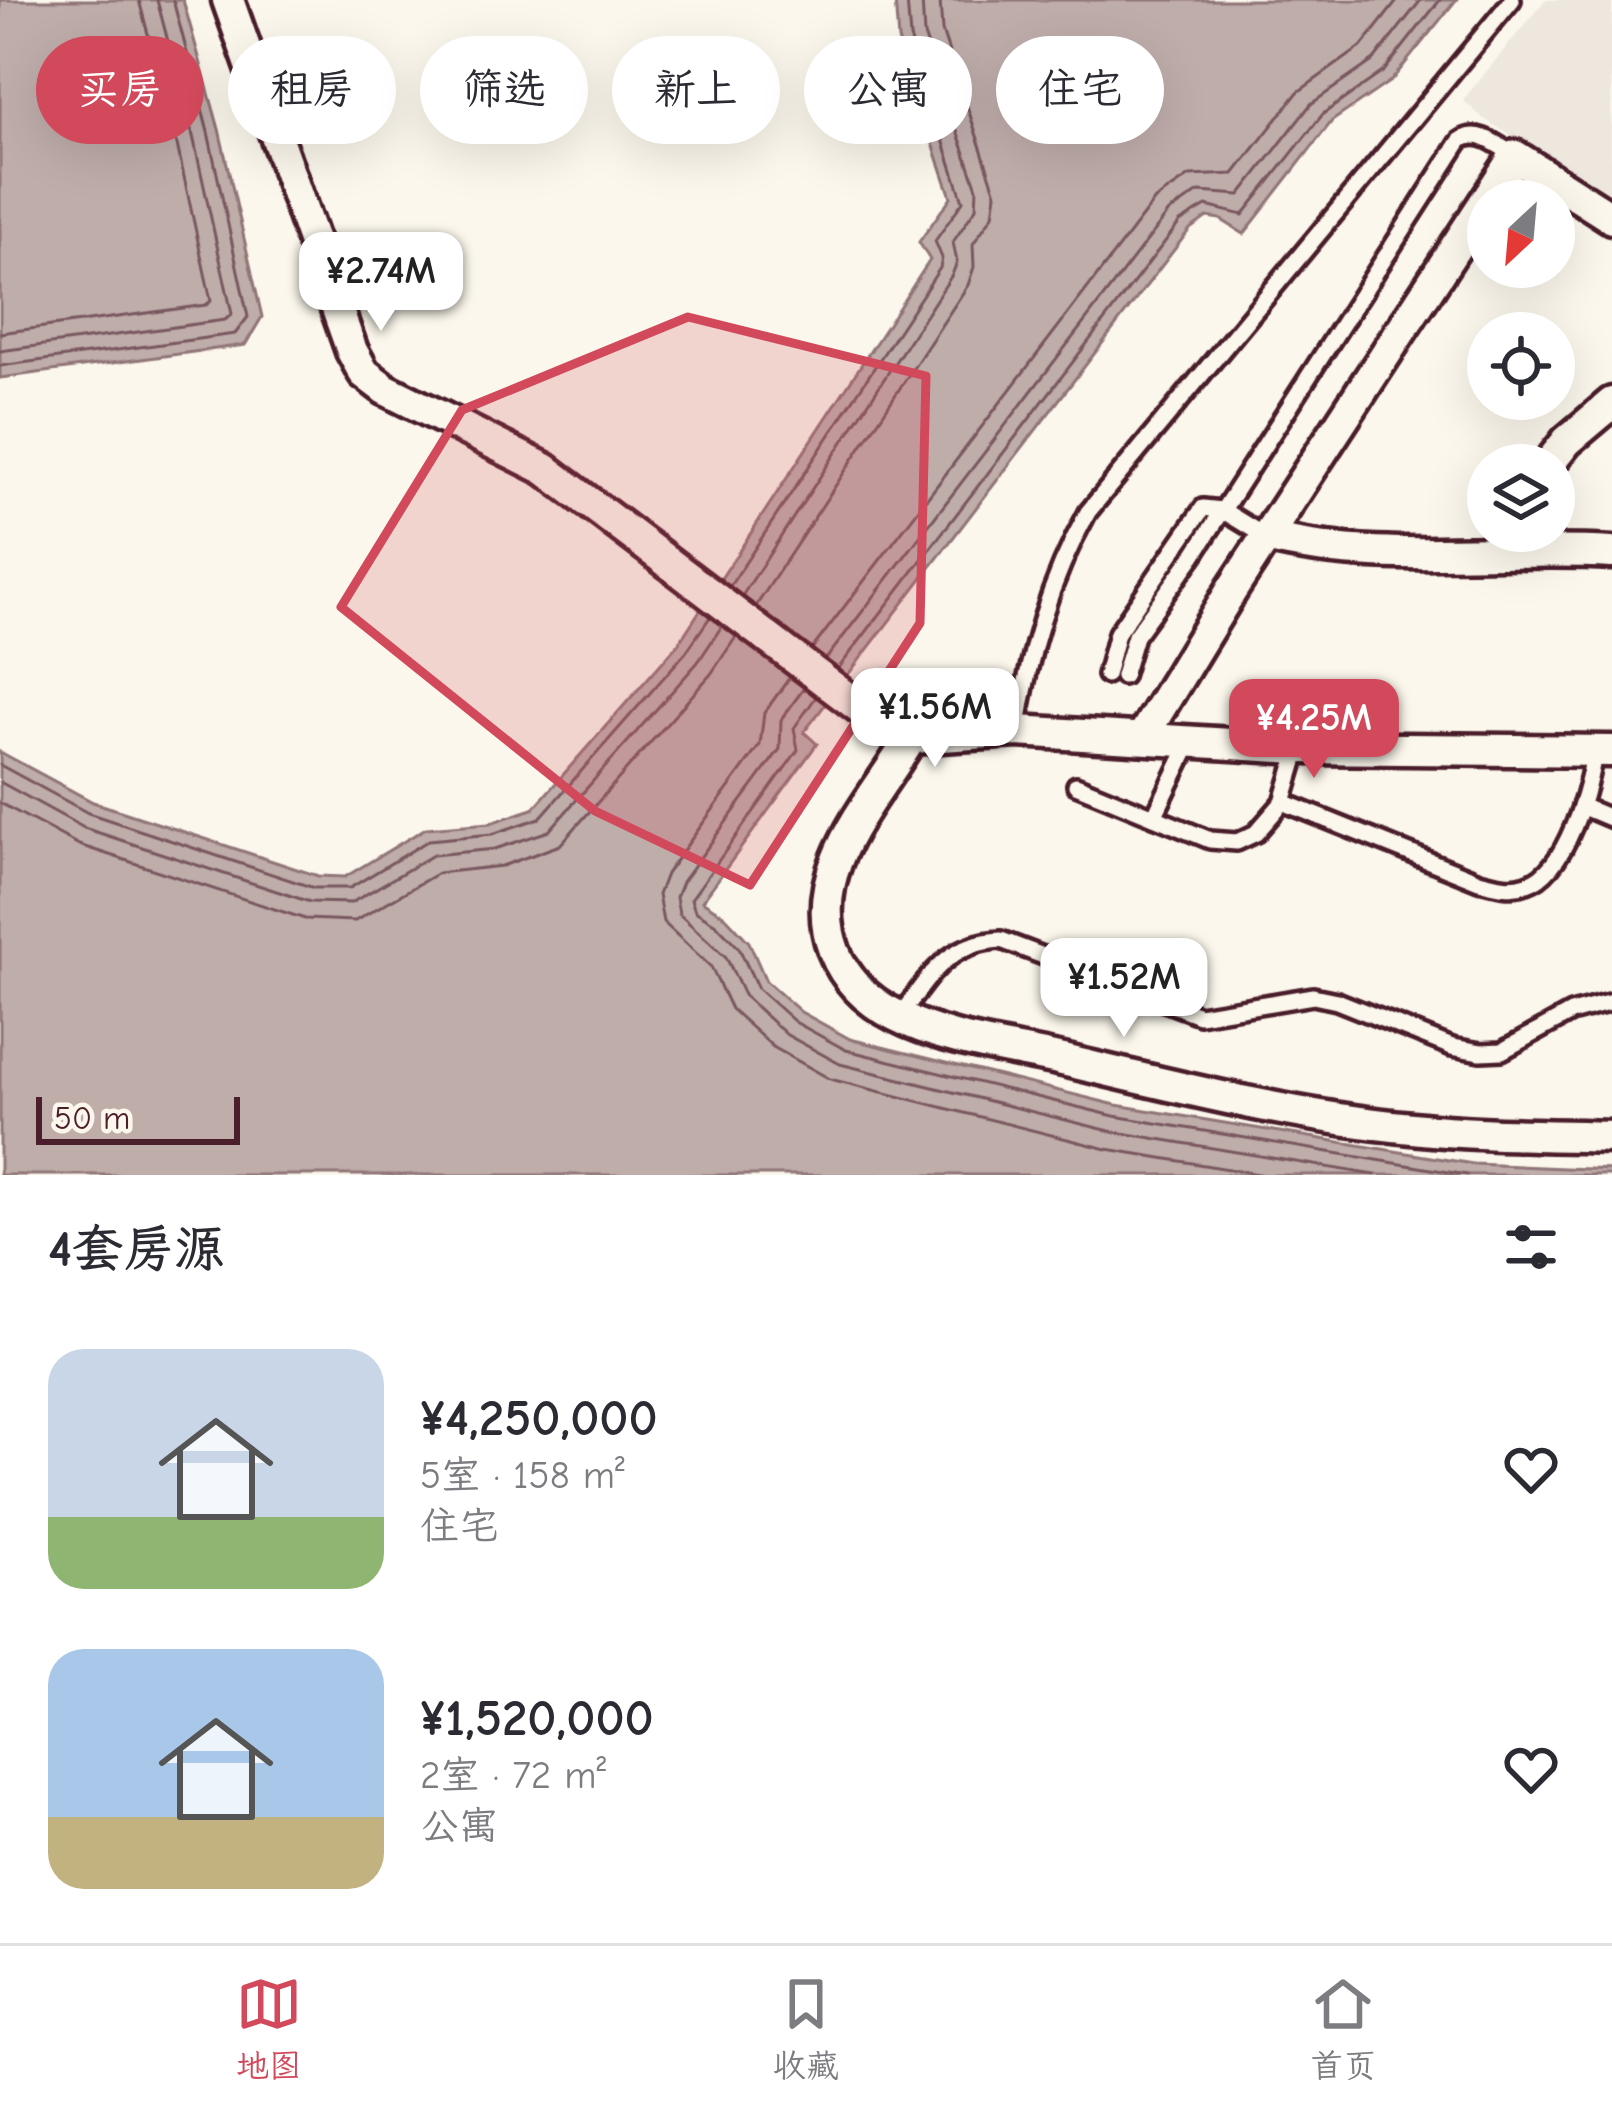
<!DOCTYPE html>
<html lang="zh">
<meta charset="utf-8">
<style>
:root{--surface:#fff;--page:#f7f7f7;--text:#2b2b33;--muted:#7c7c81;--line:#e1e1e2;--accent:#d1495b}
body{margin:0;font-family:"Comic Neue","LXGW WenKai TC",sans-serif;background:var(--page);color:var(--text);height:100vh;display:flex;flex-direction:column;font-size:45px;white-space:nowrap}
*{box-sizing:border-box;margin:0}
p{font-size:39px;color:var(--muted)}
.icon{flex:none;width:66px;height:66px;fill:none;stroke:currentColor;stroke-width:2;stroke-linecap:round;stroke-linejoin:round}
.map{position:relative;height:1175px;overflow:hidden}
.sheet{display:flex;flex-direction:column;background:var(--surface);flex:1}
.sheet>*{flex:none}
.guide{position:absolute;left:36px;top:36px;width:1542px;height:108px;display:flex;gap:24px}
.needle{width:78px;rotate:206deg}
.buttons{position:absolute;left:1467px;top:180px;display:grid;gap:24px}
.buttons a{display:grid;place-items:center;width:108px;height:108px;border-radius:50%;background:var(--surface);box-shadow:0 12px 48px #0002;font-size:60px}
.scale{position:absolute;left:36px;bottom:30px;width:204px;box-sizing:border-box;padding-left:12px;border:6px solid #4a1f2b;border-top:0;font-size:33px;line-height:42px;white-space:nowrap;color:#4a1f2b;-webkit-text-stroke:9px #fbf7ec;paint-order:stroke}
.price{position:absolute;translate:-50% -102px;padding:0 27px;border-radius:24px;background:#fff;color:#222;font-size:39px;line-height:78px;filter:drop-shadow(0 3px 6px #0008)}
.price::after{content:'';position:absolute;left:50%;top:72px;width:36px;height:27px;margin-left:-18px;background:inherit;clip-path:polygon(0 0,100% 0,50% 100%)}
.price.selected{background:var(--accent);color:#fff}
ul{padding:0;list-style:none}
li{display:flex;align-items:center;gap:36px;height:300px;padding:0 48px}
li span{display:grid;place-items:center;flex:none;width:336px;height:240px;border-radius:36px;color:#555}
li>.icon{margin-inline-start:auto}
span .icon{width:144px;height:144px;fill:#fffc;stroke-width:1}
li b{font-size:51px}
h2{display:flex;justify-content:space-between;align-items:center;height:144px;padding:0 48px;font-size:51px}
.tag{padding:0 42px;border-radius:54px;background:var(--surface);box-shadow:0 12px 48px #0002;font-size:42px;line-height:108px}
.tag.selected{background:var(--accent);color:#fff}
.tabs{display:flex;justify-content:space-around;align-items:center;height:168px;border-top:3px solid var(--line);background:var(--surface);font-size:33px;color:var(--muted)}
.tabs a{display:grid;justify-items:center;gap:6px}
.tabs .selected{color:var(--accent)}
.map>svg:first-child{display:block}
.built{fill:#eee7de}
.water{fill:#bfadaa;stroke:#907477;stroke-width:3}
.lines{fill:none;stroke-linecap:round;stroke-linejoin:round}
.shore{stroke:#79585e;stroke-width:3}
.service-casing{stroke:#4a1f2b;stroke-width:24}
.minor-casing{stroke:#4a1f2b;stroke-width:39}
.service{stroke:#fbf7ec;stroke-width:15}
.minor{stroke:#fbf7ec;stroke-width:30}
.marked{fill:#d1495b;fill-opacity:0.2;stroke:#d1495b;stroke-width:9;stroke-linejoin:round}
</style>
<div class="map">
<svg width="1612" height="1175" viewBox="0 0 1612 1175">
<rect width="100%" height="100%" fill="#fbf7ec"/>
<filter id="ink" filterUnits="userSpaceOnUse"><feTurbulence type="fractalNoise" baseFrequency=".00833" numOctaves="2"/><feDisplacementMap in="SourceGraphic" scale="24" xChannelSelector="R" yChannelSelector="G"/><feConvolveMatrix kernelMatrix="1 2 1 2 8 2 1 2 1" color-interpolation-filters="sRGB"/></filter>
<g filter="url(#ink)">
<polygon class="built" points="1545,0 1612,0 1611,197 1484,119 1463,100"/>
<g class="water">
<polygon points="0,0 183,0 219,129 262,317 245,345 0,378"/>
<polygon points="895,0 1456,0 1392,80 1332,121 1244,234 1220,219 1207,217 1190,229 804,732 817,744 702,901 724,915 749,942 766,981 801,1012 850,1039 1116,1105 1473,1164 1612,1170 1612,1175 0,1175 0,752 93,802 318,876 345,877 426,828 490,823 533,809 678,644 930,260 919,242 951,197 898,40"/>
</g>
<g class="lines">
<g class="shore">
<polyline points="0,333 206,305 211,301 176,140 139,0"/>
<polyline points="0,351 225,320 232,314 193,136 157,0"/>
<polyline points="0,366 235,334 248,317 208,132 173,0"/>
<polyline points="730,586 940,268 942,258 935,241 963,201 910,38 907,0"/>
<polyline points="742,596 952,275 957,262 953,242 976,208 977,188 924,35 922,0"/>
<polyline points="756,606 968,285 974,267 973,244 993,215 996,193 942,31 940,0"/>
<polyline points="812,649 1155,200 1190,176 1234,174 1298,92 1361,47 1398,0"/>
<polyline points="826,659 1169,212 1199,192 1240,195 1311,104 1374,60 1421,0"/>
<polyline points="838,669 1180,222 1206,206 1243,215 1323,114 1384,71 1440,0"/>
<polyline points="790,677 764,713 760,745 666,874 658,895 663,922 711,967 731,1009 773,1047 830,1079 1107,1149 1265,1175"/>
<polyline points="804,688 781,720 780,749 682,882 676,897 679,914 726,957 745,997 787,1035 840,1064 1110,1131 1375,1175"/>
<polyline points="816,697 794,728 798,750 691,899 695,911 716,924 739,948 758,989 795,1022 846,1050 1114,1116 1467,1175"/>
<polyline points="0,765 88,813 314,888 350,888 429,840 492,834 540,818 686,652 710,617"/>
<polyline points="0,782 84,828 310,902 351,903 433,855 495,849 549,831 698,662 722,626"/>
<polyline points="0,803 79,845 305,919 355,921 438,873 502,866 560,845 711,674 736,637"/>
</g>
<g class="service-casing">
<g id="service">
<polyline points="1106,675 1117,633 1203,508 1222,510 1266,537"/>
<path d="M 1123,676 L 1135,636 L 1194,555 L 1460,141 C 1478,127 1499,146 1515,156"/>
<path d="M 1017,731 C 1029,652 1049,582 1088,512 L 1512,0"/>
<polyline points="1076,785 1210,840 1237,842 1256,833 1283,802 1299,748"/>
<path d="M 1283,802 L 1479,881 C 1495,885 1510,890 1527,884 C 1566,872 1590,787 1594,751"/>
<polyline points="1581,806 1612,819"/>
<polyline points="1154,817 1191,741"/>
<path d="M 899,1017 C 930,976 946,943 1001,940 L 1199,1015 L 1313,996 L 1337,1001 L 1452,1047 L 1481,1052 L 1502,1051 L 1571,1013 L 1612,1002"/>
</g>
</g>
<g class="minor-casing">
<g id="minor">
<polyline points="228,0 352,351 364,373 385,389 545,469 892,732 911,738 1017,731 1299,748 1612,751"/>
<polyline points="1548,465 1567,441 1612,403"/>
<path d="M 1266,537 C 1381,566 1495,546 1612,553"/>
<polyline points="1143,736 1233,588 1515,156 1612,218"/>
<path d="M 911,738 C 872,803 804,871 834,951 C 846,981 867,1001 895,1015 C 945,1041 1009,1048 1063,1060 C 1177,1087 1295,1117 1412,1128 C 1478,1135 1545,1135 1612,1137"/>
</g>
</g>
<use href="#service" class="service"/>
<use href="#minor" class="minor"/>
</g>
</g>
<path class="marked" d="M 688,317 L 926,376 L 920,623 L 750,885 L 595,811 L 341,607 L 462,410 Z"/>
</svg>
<div class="buttons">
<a><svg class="needle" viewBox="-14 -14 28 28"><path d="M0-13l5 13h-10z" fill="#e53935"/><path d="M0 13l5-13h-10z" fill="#7c7c81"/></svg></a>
<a><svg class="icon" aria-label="locate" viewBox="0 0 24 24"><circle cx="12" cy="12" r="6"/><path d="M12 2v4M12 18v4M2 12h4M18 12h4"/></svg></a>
<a><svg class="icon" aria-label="layers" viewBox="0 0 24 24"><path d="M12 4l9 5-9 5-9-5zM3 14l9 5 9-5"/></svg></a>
</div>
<div class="scale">50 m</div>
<b class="price" style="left:381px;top:334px">¥2.74M</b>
<b class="price" style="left:935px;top:770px">¥1.56M</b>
<b class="price selected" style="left:1314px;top:781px">¥4.25M</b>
<b class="price" style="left:1124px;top:1040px">¥1.52M</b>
<div class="guide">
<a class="tag selected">买房</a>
<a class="tag">租房</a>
<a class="tag">筛选</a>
<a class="tag">新上</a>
<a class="tag">公寓</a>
<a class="tag">住宅</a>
</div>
</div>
<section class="sheet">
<h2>4套房源<svg class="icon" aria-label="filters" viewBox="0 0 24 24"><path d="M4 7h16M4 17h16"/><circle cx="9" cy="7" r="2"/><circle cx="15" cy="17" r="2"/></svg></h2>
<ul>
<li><span style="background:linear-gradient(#c9d6e8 70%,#8fb573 0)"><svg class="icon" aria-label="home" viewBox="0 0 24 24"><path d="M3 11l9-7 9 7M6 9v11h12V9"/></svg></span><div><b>¥4,250,000</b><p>5室 · 158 m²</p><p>住宅</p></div><svg class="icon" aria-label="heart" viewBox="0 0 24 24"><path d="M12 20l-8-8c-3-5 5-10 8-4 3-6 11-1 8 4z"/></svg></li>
<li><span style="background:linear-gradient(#a9c7e8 70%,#c2b280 0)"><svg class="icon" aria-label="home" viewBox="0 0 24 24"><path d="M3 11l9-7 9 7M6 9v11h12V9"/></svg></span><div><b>¥1,520,000</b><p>2室 · 72 m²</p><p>公寓</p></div><svg class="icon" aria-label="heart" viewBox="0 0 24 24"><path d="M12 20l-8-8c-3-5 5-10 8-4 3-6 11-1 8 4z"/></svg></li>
</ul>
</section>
<nav class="tabs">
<a class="selected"><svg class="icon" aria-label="map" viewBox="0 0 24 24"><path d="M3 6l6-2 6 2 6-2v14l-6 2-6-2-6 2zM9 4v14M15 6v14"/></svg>地图</a>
<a><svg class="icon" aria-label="saved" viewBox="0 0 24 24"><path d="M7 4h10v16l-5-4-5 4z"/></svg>收藏</a>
<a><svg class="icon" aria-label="home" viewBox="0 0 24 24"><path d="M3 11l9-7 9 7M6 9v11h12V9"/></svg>首页</a>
</nav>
